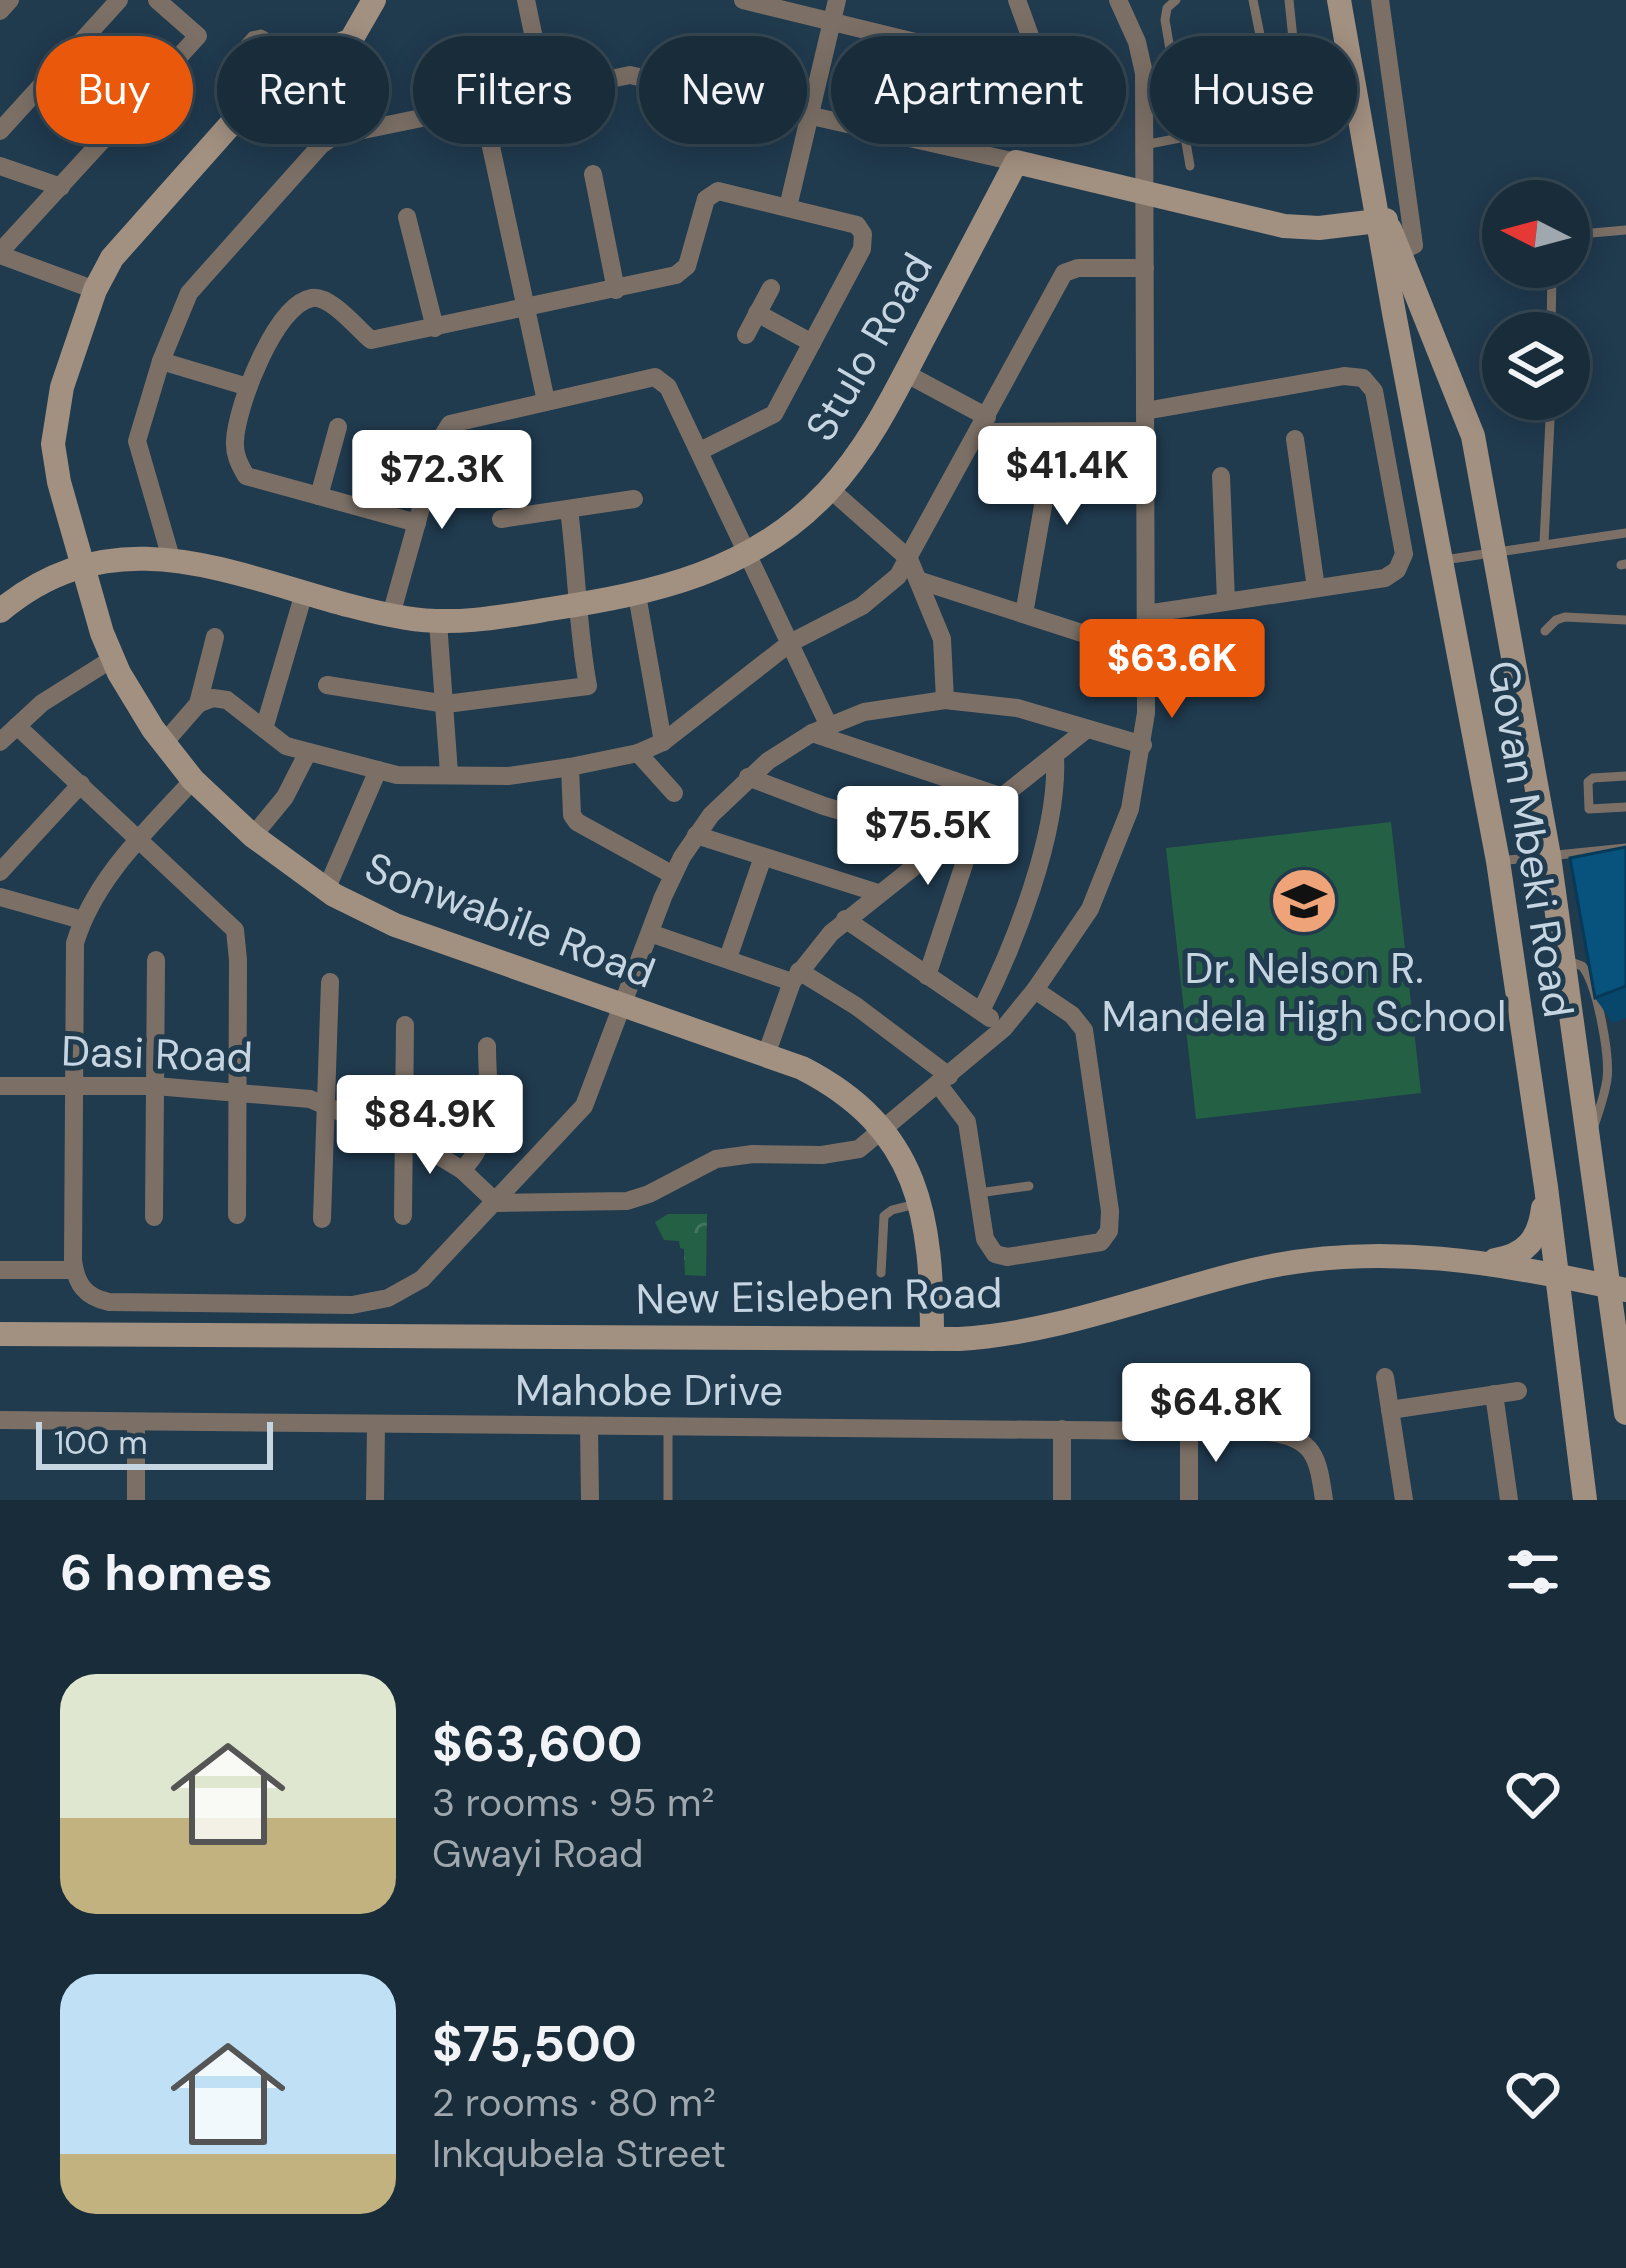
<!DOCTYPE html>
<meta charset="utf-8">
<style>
:root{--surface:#182c3a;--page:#253845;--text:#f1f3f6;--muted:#9fa7af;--line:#364854;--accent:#ea580c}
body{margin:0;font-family:"DM Sans",sans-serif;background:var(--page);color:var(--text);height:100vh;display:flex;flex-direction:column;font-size:45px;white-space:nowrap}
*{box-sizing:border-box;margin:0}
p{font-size:39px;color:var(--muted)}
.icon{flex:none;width:66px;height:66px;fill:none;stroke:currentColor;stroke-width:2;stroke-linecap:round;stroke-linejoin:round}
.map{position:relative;height:1500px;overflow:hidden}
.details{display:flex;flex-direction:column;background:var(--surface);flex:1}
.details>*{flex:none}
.hud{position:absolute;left:36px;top:36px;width:1554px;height:108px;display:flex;gap:24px}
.needle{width:78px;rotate:276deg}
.tools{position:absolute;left:1482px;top:180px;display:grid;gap:24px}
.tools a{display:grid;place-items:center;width:108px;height:108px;border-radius:50%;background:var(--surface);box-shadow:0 6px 30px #0003,0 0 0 3px var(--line);font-size:60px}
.scale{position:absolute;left:36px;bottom:30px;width:237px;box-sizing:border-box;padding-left:12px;border:6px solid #c6d5e2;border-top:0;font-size:33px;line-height:42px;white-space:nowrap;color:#c6d5e2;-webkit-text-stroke:9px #203a4e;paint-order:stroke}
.price{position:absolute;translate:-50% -102px;padding:0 27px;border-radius:12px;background:#fff;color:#222;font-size:39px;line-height:78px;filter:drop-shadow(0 3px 6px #0008)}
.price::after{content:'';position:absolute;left:50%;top:72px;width:36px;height:27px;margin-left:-18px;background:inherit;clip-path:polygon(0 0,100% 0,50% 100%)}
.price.active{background:var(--accent);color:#fff}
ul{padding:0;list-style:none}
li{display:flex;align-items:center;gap:36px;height:300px;padding:0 60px}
li span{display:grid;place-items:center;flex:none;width:336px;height:240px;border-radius:36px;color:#555}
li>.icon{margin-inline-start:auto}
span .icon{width:144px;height:144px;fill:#fffc;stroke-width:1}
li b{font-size:51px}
h2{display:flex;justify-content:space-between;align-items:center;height:144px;padding:0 60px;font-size:51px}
.pill{padding:0 42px;border-radius:54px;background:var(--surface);box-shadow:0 6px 30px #0003,0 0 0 3px var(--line);font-size:42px;line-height:108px}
.pill.active{background:var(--accent);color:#fff}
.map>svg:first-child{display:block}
.forest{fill:url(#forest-crowns)}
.pitch{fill:#246044}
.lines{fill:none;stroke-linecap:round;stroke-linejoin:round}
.lane{stroke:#7c7066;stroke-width:9}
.street{stroke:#7c7066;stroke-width:18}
.secondary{stroke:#a29080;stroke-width:24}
.wall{fill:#07476c}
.building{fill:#08537e;stroke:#063a58;stroke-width:3}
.labels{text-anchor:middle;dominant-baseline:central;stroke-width:10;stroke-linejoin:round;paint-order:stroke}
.street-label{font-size:42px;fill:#c6d5e2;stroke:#203a4e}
.poi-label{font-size:42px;fill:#c6d5e2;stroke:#203a4e}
</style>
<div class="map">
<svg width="1626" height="1500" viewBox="0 0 1626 1500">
<defs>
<pattern id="forest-crowns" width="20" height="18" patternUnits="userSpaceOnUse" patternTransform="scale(3)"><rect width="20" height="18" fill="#246044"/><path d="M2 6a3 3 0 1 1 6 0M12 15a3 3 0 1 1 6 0" fill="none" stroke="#42765f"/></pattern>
</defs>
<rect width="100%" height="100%" fill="#203a4e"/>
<polygon class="forest" points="668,1214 707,1214 706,1276 685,1275 684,1249 680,1248 679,1241 664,1240 655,1222"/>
<polygon class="pitch" points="1391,822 1421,1093 1196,1119 1166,848"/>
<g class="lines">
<g class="lane">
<polyline points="1176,0 1167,8 1165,20 1190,166"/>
<polyline points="1253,0 1261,40 1268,46 1288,44 1293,39 1289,0"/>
<polyline points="235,55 252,36 261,34 300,55"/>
<polyline points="1144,145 1185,137"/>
<polyline points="1569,235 1626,230"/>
<polyline points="1551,333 1552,267"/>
<polyline points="1544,543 1551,399"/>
<polyline points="1444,560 1626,533"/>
<polyline points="1621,565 1626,564"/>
<polyline points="1545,631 1556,620 1565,617 1626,620"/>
<polyline points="1626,776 1593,778 1588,782 1589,809 1626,807"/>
<polyline points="1498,861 1626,848"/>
<path d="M 1568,961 L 1582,966 C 1597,983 1610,1055 1607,1079 C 1605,1094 1599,1111 1594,1126"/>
<polyline points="979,1193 1029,1186"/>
<polyline points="881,1273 884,1216 892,1210 916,1204"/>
<polyline points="668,1425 668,1500"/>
</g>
<g class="street">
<polyline points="526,0 545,91"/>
<polyline points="743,0 1005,64 1027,57 1033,44 1017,0"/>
<polyline points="1380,0 1414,245 1400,252"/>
<polyline points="0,11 10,0"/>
<polyline points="263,88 302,119 334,136"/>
<polyline points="482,105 546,401"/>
<polyline points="0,131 119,0"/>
<polyline points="0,166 61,187"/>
<polyline points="593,174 616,290"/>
<polyline points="788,207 837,0"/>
<polyline points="407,217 435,328"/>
<polyline points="0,252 198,36 157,0"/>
<polyline points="0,255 95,290"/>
<polyline points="757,313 812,343"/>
<polyline points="746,335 771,288"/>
<polyline points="161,361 248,387"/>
<polyline points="905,373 987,417"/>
<polyline points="1145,411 1344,376 1363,378 1374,391 1404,554 1397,570 1385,578 1146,614"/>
<polyline points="979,432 1145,431"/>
<polyline points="1295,439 1316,588"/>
<polyline points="1221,476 1226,601"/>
<polyline points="830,489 909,559 942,639 945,700"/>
<polyline points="319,496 338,427"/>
<polyline points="501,519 634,499"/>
<path d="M 417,523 L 246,476 C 240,465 234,455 235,441 C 236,408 275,304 312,298 C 330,295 357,328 371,340 L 676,275 L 687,266 L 706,199 L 718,191 L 857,225 L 863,234 L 862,249 L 774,414 L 700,451"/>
<polyline points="171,558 137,441 161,361 189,293 321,145 334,136 630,75 1016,162"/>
<polyline points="921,581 1091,636 1147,648"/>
<polyline points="637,595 663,742"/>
<polyline points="1024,614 1056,432"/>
<polyline points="391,615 440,440 450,424 655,377 668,387 829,726"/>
<polyline points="438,622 449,773"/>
<path d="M 327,685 L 446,704 L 588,686 C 577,627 577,569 569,510"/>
<polyline points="198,704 213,698 227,700 286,746 397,775 508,776 570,767 638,753 663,742 790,643 862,606 898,576 1064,273 1078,268 1145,268"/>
<polyline points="17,726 235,930 238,960 237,1215"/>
<polyline points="264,729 304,593"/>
<polyline points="812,733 1003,797"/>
<polyline points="0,742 42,703 112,659"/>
<polyline points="164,743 198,704 215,637"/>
<polyline points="638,753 674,793"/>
<polyline points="570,767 572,815 577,822 673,875"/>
<polyline points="748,777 824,806 943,841"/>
<path d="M 193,780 C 148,830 95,877 75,943 L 73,1260 C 76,1284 85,1297 109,1302 L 352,1305 L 388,1298 L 422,1279 L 584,1106 L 663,897 L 682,857 L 711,815 L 768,761 L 812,733 L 864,712 L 945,700 L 1017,708 L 1143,745"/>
<polyline points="696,835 878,893"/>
<polyline points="253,836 285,797 308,752"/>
<polyline points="0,872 81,784"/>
<polyline points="326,890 378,770"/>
<polyline points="0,897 82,920"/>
<polyline points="845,919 990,1018"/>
<polyline points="650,933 792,982"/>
<polyline points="728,958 763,857"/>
<polyline points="799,971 856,1006 949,1076"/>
<polyline points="927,976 980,816"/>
<path d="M 981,1011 C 1015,944 1059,832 1055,757"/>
<polyline points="766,1055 792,982 831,933 1087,729"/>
<polyline points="938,1084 967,1122 985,1239 995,1254 1007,1257 1101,1242 1109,1231 1110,1211 1084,1030 1072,1015 1035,990"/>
<polyline points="0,1086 155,1086 310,1099 431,1151 462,1170 497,1203 627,1201 649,1194 716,1159 753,1154 822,1155 859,1149 1004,1028 1035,990 1090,909 1130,809 1146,713 1144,73 1137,42 1118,0"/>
<path d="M 462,1170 C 498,1134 487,1095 487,1046"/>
<polyline points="403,1216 405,1025"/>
<polyline points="154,1217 156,960"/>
<polyline points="322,1219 330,982"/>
<polyline points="0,1270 74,1270"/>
<polyline points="1385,1377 1404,1500"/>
<polyline points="1494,1394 1509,1500"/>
<polyline points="1390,1410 1518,1391"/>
<path d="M 0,1420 L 1269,1432 C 1315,1438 1318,1458 1324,1500"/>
<polyline points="589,1426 590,1500"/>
<polyline points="1189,1431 1189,1500"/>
<polyline points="136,1500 136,1423"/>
<polyline points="375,1500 376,1424"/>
<polyline points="1062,1500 1062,1429"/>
</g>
<g class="secondary">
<path d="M 374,0 L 351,40 L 292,64 L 263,88 L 112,258 L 95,290 L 62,387 L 53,444 L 59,482 L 102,633 L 119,673 L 153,729 L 193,780 L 253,836 L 334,895 L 395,925 L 802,1068 C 921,1129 932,1217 932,1339"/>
<polyline points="1339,0 1394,313 1498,861 1546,1187 1585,1500"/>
<polyline points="1390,229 1473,436 1549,856 1626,1413"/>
<path d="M 0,611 C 131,501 265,595 406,618 C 454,626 502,617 550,609 C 654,593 752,572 827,492 C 869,447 895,393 923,339 C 954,280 985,221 1016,162 L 1284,226 L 1319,228 L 1386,220"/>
<path d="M 1495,1260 C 1526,1255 1539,1239 1543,1208"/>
<path d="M 0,1334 L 959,1339 C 1060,1333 1155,1293 1253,1270 C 1378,1240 1503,1263 1626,1290"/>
</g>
</g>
<polygon class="wall" points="1626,847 1626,1018 1613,1023 1595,998"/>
<polygon class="building" points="1626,847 1626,986 1595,998 1570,858"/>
<defs>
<g id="school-disc" transform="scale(3.45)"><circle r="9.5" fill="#efa378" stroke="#203a4e"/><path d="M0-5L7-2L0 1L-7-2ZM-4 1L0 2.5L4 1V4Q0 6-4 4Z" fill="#111"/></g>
</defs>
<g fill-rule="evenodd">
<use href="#school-disc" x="1304" y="901"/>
</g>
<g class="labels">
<g class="street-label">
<text transform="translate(869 347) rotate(-60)">Stulo Road</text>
<text transform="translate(1531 839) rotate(81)">Govan Mbeki Road</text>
<text transform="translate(510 920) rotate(21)">Sonwabile Road</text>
<text transform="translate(157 1054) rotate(2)">Dasi Road</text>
<text transform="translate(819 1296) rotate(-1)">New Eisleben Road</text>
<text x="649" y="1390">Mahobe Drive</text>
</g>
<g class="poi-label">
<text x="1304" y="968">Dr. Nelson R.<tspan x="1304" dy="48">Mandela High School</tspan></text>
</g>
</g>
</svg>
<div class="tools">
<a><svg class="needle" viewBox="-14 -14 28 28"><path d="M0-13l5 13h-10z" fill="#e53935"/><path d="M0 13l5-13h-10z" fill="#9fa7af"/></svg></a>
<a><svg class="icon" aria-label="layers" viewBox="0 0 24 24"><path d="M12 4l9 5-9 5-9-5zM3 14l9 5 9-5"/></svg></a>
</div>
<div class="scale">100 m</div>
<b class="price" style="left:1067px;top:528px">$41.4K</b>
<b class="price" style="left:442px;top:532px">$72.3K</b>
<b class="price active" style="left:1172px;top:721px">$63.6K</b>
<b class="price" style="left:928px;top:888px">$75.5K</b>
<b class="price" style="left:430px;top:1177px">$84.9K</b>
<b class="price" style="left:1216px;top:1465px">$64.8K</b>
<div class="hud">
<a class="pill active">Buy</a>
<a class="pill">Rent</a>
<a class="pill">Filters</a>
<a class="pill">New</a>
<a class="pill">Apartment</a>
<a class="pill">House</a>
</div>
</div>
<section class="details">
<h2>6 homes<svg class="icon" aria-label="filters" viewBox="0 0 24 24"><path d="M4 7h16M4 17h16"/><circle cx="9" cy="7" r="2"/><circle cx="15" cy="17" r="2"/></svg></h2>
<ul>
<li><span style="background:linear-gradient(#dfe7d0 60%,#c2b280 0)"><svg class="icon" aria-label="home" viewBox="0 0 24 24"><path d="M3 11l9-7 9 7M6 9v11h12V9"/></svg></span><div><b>$63,600</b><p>3 rooms · 95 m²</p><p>Gwayi Road</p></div><svg class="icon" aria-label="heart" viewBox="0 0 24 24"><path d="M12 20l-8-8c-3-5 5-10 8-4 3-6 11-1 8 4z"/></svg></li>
<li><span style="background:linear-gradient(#bfe0f5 75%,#c2b280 0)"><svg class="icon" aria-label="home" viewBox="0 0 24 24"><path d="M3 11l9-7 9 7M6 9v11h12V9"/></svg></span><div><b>$75,500</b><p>2 rooms · 80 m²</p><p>Inkqubela Street</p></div><svg class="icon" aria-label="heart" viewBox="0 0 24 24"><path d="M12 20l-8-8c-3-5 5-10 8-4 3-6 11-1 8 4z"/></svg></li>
</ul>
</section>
